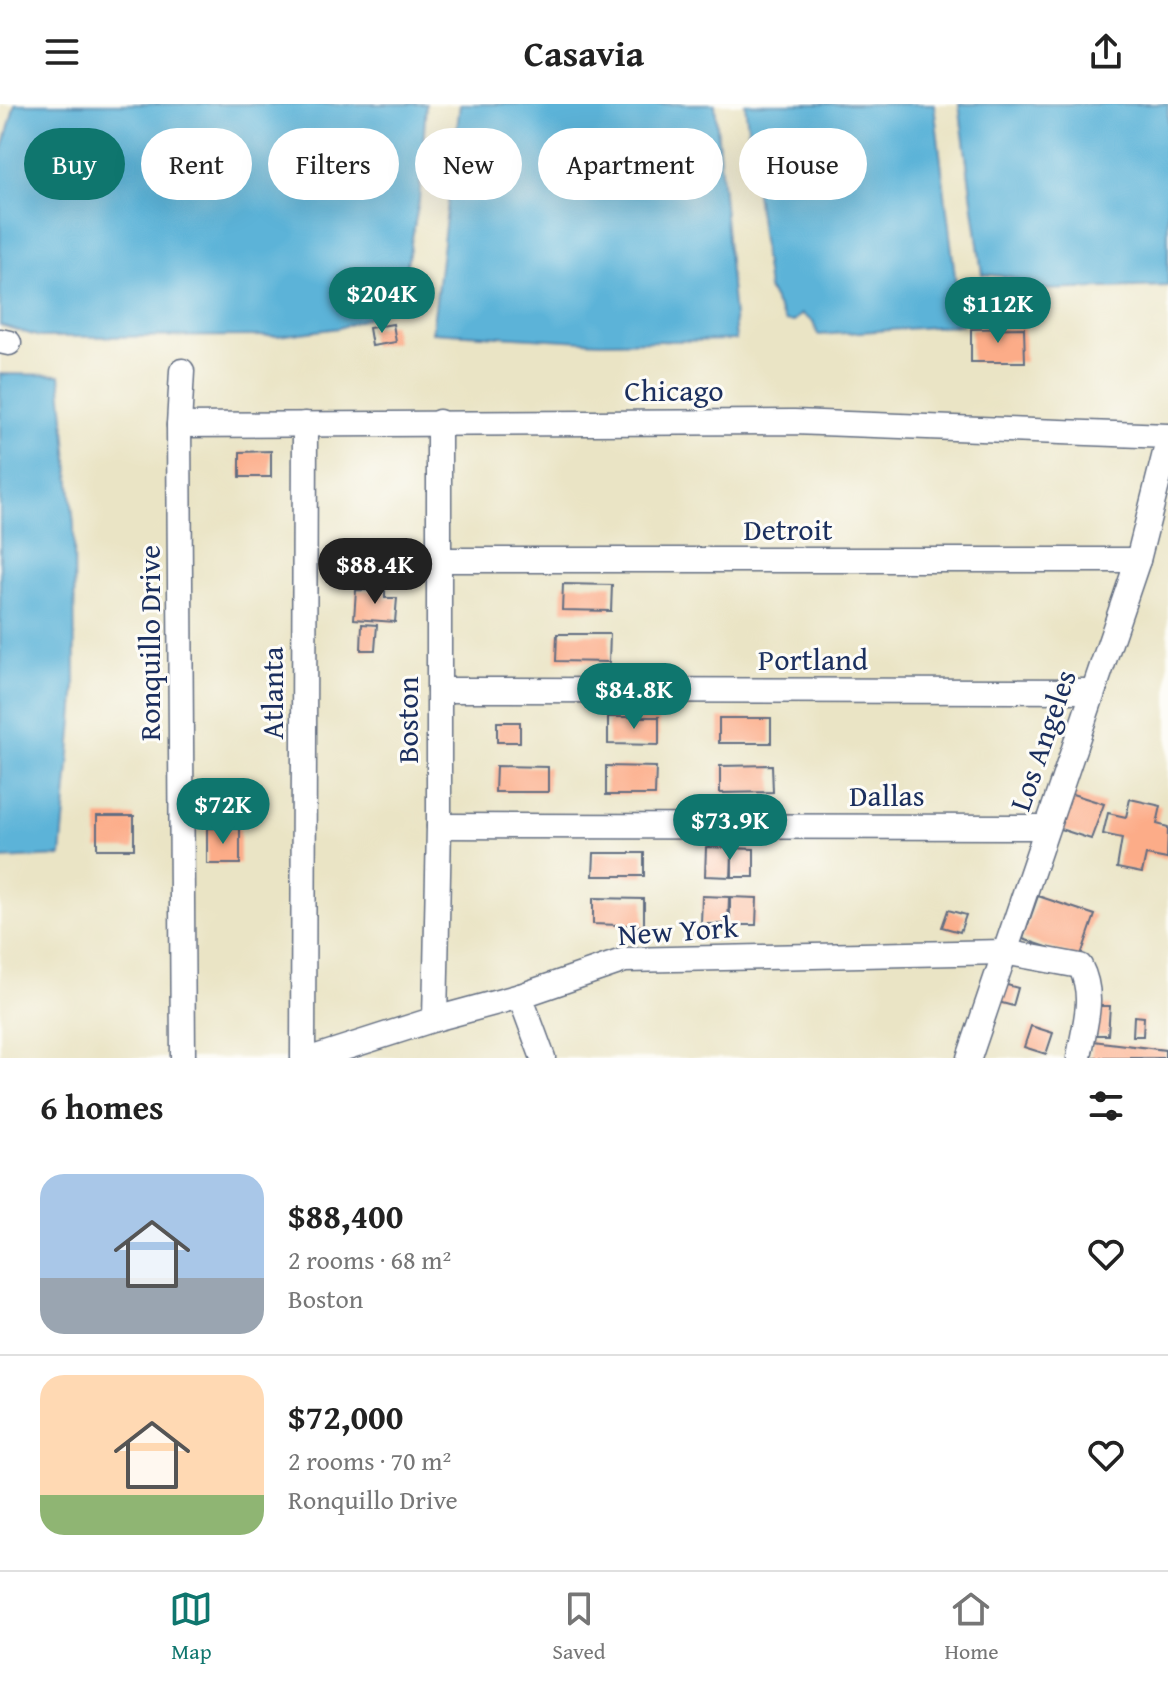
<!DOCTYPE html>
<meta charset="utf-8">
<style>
:root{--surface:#fff;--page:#f2f2f2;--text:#222;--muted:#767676;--line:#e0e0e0;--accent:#0f766e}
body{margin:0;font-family:"Gentium Book Plus",serif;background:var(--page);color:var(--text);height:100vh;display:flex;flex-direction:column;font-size:30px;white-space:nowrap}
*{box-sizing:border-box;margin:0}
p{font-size:26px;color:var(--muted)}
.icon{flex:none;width:44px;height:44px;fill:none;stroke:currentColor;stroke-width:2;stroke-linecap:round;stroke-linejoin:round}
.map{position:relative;height:954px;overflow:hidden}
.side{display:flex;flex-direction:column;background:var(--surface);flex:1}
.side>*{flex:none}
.hud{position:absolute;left:24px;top:24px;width:1120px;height:72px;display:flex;gap:16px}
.price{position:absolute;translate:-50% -68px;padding:0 18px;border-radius:28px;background:var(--accent);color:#fff;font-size:26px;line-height:52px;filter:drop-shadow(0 2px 4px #0008)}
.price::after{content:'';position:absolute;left:50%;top:48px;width:24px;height:18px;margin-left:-12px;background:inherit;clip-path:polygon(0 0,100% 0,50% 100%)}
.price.on{background:#222;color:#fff}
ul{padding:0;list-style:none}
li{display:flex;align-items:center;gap:24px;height:200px;padding:0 40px}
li+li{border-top:2px solid var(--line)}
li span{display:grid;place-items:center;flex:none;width:224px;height:160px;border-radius:24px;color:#555}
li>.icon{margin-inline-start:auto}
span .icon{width:96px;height:96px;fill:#fffc;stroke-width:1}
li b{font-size:34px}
h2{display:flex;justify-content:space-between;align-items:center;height:96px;padding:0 40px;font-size:34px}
.tag{padding:0 28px;border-radius:36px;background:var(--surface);box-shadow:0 8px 32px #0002;font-size:28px;line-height:72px}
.tag.on{background:var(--accent);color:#fff}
header{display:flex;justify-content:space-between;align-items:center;height:104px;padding:0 40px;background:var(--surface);font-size:36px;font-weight:700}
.dock{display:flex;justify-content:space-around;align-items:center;height:112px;border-top:2px solid var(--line);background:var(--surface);font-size:22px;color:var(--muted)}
.dock a{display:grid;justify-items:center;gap:4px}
.dock .on{color:var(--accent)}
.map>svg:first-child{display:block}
.water{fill:#5bb3d8;stroke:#3b719b;stroke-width:2}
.building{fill:#fcac88}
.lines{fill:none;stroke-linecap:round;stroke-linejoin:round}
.minor-casing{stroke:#636e82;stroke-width:27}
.minor{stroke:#fff;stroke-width:24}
.labels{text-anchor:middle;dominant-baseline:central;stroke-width:6;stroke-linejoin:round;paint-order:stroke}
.street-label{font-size:30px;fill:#1b2f5e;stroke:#fdfcf7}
</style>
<header><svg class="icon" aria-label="menu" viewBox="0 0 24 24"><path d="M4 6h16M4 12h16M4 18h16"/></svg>Casavia<svg class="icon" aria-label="share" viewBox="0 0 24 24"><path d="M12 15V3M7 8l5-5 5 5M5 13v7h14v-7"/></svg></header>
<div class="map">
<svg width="1168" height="954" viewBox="0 0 1168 954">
<rect width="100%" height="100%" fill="#fdfcf7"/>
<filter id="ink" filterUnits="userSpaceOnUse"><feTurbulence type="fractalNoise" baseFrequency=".0125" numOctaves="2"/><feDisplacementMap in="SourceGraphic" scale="16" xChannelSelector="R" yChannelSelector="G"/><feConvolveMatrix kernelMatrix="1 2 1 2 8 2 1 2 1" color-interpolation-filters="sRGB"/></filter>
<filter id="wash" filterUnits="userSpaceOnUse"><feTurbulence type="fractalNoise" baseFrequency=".006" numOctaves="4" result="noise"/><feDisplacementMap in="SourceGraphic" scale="32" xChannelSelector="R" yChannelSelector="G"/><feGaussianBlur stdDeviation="1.8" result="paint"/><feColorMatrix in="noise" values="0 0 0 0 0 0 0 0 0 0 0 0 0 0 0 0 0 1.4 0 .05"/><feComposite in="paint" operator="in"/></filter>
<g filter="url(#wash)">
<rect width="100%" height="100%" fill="#eae4c5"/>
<g class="water">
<polygon points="15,0 426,0 419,97 399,202 339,224 278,232 40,233 0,221 0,56"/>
<polygon points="460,0 715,0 736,236 600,238 432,228"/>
<polygon points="745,0 934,0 961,221 818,231 813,218 802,210 793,218 785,217 768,185"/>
<polygon points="959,0 1168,0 1168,182 1041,186 1011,173 982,170"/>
<polygon points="0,270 60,271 74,422 75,593 61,752 0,755"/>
</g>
<g id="blocks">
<g class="building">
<polygon points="393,220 396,238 372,242 369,224"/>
<polygon points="1024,224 1025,258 971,258 971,225"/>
<polygon points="271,347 271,373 240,373 240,348"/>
<polygon points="563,480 612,481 611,507 562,506"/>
<polygon points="356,486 385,487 385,494 397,494 395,518 354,515"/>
<polygon points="362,520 377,521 375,546 361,546"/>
<polygon points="557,530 610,530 609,558 556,557"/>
<polygon points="608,613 659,613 659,641 608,640"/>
<rect x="719" y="614" width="52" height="25"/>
<rect x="497" y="618" width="23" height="20"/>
<polygon points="772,661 773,688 720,689 720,662"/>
<polygon points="496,662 548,663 548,688 495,688"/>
<polygon points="606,662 656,663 655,691 606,691"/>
<polygon points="1066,688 1104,700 1091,735 1054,723"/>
<polygon points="1130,695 1161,702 1157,720 1168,723 1167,755 1146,751 1142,769 1117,764 1122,734 1103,730 1108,709 1126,713"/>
<rect x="97" y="712" width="37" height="33"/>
<polygon points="207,724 240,725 240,760 207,760"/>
<polygon points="706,743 754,745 754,773 732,773 732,748 731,773 705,772"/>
<polygon points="594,749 644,749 644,772 593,772"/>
<polygon points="702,792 729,793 728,820 701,820"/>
<polygon points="1038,792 1095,811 1080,854 1023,835"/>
<polygon points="730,793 757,794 756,821 730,821"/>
<polygon points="593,794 644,795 644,822 593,820"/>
<polygon points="948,806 966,811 960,828 942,823"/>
<polygon points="996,878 1018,884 1013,902 991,896"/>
<polygon points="1097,902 1110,902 1108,931 1095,931"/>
<polygon points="1134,912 1144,913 1143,932 1133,932"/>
<polygon points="1031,922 1053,929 1046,950 1024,943"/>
<polygon points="1093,937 1165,946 1165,954 1091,954"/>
</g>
</g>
</g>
<g filter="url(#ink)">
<use href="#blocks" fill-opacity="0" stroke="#636e82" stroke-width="2"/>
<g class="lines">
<g class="minor-casing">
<g id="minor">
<polyline points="0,237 9,239"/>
<polyline points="182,267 179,321 183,954"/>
<polyline points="179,321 794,318 1168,332"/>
<polyline points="439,456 1138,456"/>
<polyline points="439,586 1092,587"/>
<polyline points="439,722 1046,723"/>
<polyline points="520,892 543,954"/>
<polyline points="435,915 439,722 439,318"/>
<polyline points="303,954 305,320"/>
<path d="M 313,954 L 435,915 L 520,892 L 625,856 L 1004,848 L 1080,862 C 1096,893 1084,921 1079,954"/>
<polyline points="969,954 1138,456 1168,337"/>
</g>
</g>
<use href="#minor" class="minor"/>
</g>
</g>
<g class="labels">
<g class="street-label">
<text x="674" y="286">Chicago</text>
<text x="788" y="425">Detroit</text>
<text transform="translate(149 539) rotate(-90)">Ronquillo Drive</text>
<text x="813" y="555">Portland</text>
<text transform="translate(272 589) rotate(-90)">Atlanta</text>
<text transform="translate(407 616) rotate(-90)">Boston</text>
<text transform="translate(1042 636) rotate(-71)">Los Angeles</text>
<text x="887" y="691">Dallas</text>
<text transform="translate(678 826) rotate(-4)">New York</text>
</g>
</g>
</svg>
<b class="price" style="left:382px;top:231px">$204K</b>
<b class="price" style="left:998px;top:241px">$112K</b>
<b class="price on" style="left:375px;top:502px">$88.4K</b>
<b class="price" style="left:634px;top:627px">$84.8K</b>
<b class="price" style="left:223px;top:742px">$72K</b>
<b class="price" style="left:730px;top:758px">$73.9K</b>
<div class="hud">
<a class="tag on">Buy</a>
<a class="tag">Rent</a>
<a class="tag">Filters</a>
<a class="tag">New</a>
<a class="tag">Apartment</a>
<a class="tag">House</a>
</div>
</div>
<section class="side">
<h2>6 homes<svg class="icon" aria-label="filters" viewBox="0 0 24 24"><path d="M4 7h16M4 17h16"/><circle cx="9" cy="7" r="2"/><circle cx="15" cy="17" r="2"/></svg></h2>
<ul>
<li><span style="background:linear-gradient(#a9c7e8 65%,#9aa5b1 0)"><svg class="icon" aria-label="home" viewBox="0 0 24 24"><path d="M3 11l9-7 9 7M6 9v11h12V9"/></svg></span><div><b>$88,400</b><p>2 rooms · 68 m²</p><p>Boston</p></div><svg class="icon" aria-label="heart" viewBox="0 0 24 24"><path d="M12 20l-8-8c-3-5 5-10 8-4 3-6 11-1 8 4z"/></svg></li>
<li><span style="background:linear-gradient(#ffd9b3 75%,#8fb573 0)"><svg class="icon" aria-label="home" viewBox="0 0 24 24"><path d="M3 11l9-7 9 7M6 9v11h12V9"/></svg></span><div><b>$72,000</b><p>2 rooms · 70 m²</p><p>Ronquillo Drive</p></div><svg class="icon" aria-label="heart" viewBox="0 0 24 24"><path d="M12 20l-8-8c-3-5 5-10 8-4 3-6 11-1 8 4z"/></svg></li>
</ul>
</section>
<nav class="dock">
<a class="on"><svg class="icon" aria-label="map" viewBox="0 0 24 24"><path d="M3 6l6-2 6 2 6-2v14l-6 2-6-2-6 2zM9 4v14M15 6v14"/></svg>Map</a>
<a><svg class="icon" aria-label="saved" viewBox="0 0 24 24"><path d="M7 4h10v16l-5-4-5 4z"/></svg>Saved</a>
<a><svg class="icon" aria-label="home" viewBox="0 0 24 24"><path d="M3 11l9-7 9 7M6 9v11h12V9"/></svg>Home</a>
</nav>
